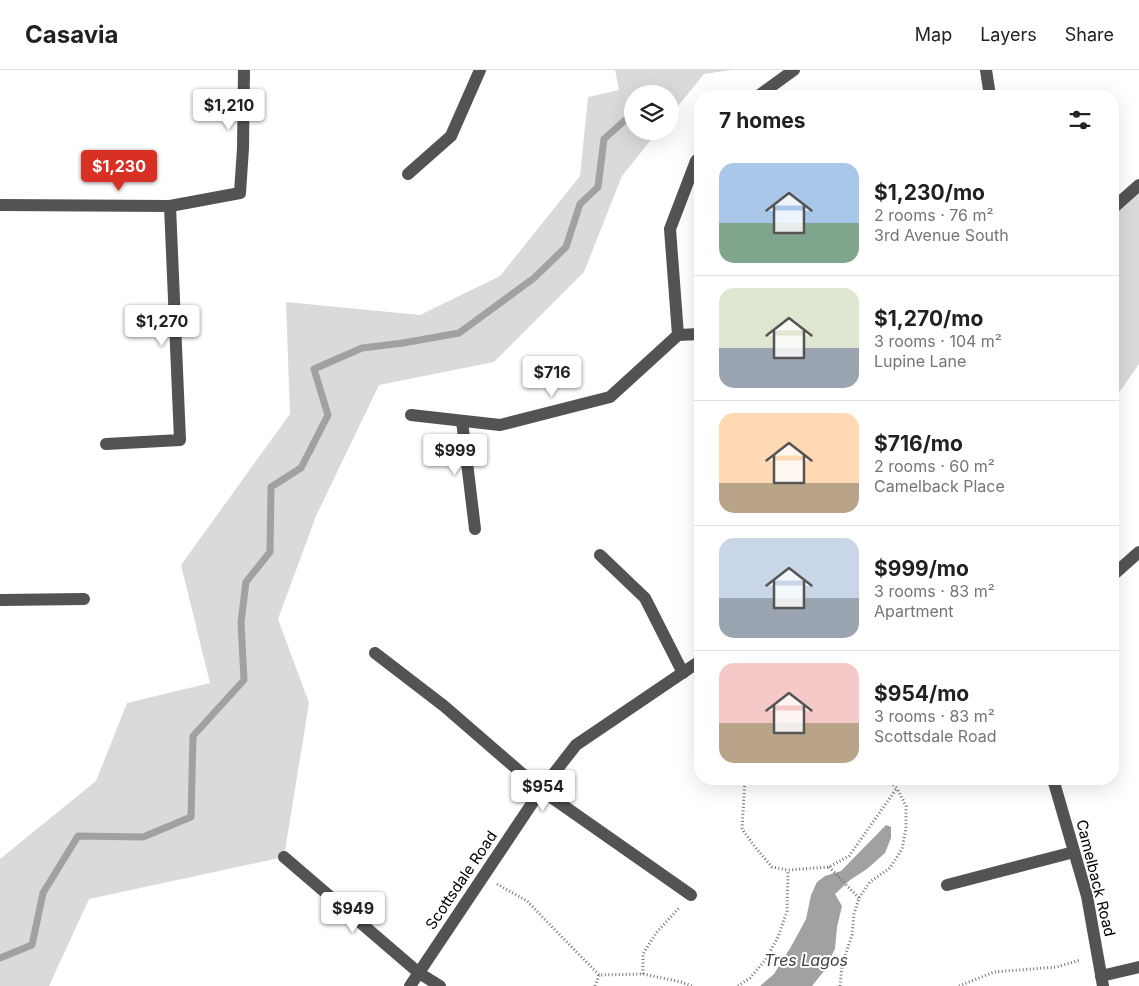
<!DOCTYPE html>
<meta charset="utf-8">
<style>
:root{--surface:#fff;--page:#f6f6f6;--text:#202124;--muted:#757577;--line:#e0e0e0;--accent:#d93025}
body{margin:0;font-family:Inter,sans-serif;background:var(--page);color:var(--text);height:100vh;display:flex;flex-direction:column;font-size:19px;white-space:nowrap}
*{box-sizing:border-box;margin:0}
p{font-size:16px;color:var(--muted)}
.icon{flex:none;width:28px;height:28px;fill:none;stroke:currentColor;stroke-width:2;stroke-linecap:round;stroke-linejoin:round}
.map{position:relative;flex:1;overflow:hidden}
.details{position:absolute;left:694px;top:20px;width:425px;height:695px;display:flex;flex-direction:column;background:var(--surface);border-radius:20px;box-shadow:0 5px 20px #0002}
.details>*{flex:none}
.controls{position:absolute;left:624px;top:15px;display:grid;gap:10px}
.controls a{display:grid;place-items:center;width:55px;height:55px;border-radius:50%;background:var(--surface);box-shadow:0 5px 20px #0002;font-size:25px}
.price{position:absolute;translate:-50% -42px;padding:0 11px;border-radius:5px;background:#fff;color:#222;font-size:16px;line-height:32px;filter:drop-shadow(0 1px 2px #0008)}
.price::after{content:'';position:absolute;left:50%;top:30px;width:15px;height:11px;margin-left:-8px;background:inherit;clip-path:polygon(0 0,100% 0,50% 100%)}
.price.active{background:var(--accent);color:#fff}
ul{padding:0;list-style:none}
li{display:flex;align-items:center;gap:15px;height:125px;padding:0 25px}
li+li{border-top:1px solid var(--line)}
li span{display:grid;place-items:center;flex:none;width:140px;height:100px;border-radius:15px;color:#555}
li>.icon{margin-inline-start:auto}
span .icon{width:60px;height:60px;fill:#fffc;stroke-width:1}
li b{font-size:21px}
h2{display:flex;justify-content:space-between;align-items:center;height:60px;padding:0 25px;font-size:21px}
header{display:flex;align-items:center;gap:30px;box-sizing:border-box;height:70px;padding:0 25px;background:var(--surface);border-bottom:1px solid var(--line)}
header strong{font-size:24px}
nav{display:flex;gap:28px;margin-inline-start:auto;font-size:18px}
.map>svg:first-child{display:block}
.green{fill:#dadada}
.water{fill:#a1a1a1}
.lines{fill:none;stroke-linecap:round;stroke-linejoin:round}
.stream{stroke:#a1a1a1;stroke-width:7}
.path{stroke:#757575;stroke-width:3;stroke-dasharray:1 2.5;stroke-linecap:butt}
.minor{stroke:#535353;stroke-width:12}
.labels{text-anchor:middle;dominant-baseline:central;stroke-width:4;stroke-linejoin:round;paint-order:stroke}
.street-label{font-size:15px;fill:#000;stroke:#fff}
.water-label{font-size:16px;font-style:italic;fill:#424242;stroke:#fff}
</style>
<header>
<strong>Casavia</strong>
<nav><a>Map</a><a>Layers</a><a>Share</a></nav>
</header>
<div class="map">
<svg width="1139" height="916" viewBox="0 0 1139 916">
<rect width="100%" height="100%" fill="#fff"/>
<g class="green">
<polygon points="615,0 731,0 704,4 670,46 670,24 632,24 632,61 658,61 622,106 584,202 494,292 379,315 316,446 278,549 309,633 284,787 89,829 49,916 0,916 0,789 96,711 127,633 210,613 181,495 290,344 286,232 420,245 500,206 580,106 588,27 619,20"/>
<polygon points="1139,115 1139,294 1113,331 1113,139"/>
</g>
<polygon class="water" points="886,755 891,757 891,768 885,783 867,799 850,810 835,824 842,836 837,857 835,879 824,901 812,916 760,916 774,904 792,875 806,849 811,825 817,812 825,806 841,801"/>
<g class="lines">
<g class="stream">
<polyline points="655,24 655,23"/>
<polyline points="0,888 32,875 43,823 78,766 143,767 191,747 193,666 244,610 241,552 246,512 270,482 271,417 301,398 328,345 314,299 362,278 403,273 459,263 534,208 566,177 580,134 598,117 604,69 632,44"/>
</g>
<g class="path">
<polyline points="745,709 742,759 755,777 772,797 788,800 829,797 849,786 897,718 885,709"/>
<polyline points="829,797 859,828"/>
<polyline points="497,814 527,831 599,905"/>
<polyline points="643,904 643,884 656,863 679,838"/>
<polyline points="595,916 599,905 643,904 681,912 692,916"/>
<polyline points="738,916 750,908 766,889 778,867 787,841 788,800"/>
<polyline points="840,916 842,895 852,865 854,844 859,828 870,812 890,798 902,779 906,758 906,736 897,718"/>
<polyline points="959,916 994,902 1057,897 1080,890"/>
</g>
<g class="minor">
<polyline points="986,0 990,26"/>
<polyline points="758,26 794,0"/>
<polyline points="700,87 696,91 670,159 678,265 700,264"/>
<polyline points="408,104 451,66 480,0"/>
<polyline points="0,135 170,136 240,123 243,78 244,0"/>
<polyline points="1112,139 1139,115"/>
<polyline points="411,345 500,355 610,327 678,265"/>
<polyline points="462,351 475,459"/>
<polyline points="106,374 180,370 170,136"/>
<polyline points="600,485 645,528 683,603"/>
<polyline points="1112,506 1139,482"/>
<polyline points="0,530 84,529"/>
<polyline points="375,583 444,636 541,720 691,825"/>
<polyline points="1053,709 1087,826 1103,916"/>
<polyline points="284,787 419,903 440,916"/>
<polyline points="947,815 1074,782"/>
<polyline points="1101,906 1139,897"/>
<polyline points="410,916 541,720 576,675 700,591"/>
</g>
</g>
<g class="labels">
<g class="street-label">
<text transform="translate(1096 808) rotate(76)">Camelback Road</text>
<text transform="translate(461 810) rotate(-56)">Scottsdale Road</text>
</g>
<g class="water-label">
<text x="806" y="890">Tres Lagos</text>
</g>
</g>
</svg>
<div class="controls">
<a><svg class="icon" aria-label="layers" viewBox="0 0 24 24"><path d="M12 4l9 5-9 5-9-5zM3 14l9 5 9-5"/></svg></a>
</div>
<b class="price" style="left:229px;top:61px">$1,210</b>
<b class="price active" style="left:119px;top:122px">$1,230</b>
<b class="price" style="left:162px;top:277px">$1,270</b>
<b class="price" style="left:552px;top:328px">$716</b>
<b class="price" style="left:455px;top:406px">$999</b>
<b class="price" style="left:543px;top:742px">$954</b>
<b class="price" style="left:353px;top:864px">$949</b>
<section class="details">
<h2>7 homes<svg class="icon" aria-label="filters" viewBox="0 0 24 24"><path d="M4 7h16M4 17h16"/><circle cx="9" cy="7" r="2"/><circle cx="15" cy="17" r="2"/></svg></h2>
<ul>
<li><span style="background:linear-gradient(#a9c7e8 60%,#7fa58c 0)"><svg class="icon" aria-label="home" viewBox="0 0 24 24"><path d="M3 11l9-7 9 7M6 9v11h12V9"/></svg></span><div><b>$1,230/mo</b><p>2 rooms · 76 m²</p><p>3rd Avenue South</p></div></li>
<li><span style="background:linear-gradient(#dfe7d0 60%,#9aa5b1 0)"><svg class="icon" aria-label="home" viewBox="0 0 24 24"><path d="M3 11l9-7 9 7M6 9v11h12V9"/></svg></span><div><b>$1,270/mo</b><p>3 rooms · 104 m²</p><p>Lupine Lane</p></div></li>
<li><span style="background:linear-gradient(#ffd9b3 70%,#b9a48a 0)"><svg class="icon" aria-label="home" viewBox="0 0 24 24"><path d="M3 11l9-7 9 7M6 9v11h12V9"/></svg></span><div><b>$716/mo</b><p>2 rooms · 60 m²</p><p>Camelback Place</p></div></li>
<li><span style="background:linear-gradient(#c9d6e8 60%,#9aa5b1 0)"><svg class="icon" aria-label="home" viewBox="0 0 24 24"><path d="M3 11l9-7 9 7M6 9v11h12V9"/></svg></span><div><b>$999/mo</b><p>3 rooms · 83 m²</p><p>Apartment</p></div></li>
<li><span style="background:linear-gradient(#f6c9c9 60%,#b9a48a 0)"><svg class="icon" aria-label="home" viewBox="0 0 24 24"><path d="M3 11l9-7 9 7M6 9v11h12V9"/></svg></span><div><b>$954/mo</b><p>3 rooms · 83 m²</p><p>Scottsdale Road</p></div></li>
</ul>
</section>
</div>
